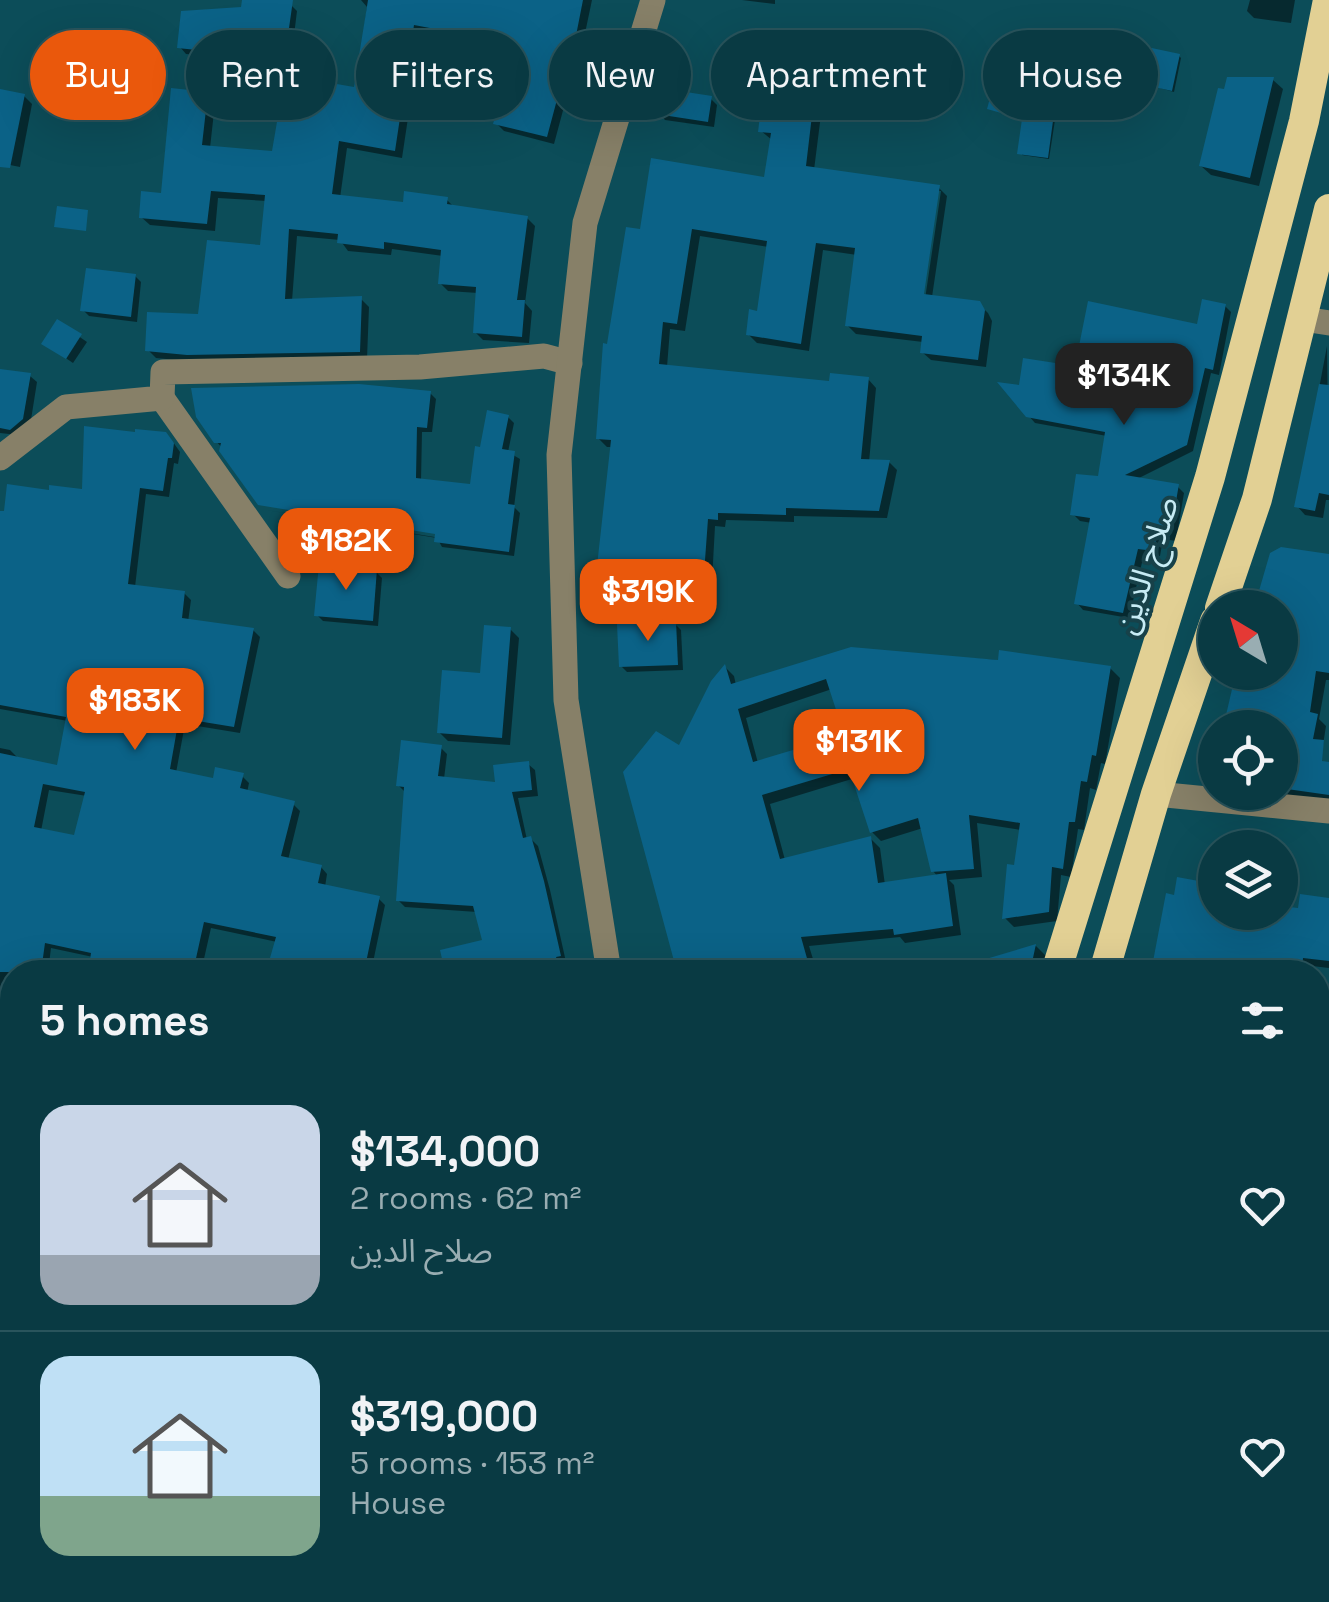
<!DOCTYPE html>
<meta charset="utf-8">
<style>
:root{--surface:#093a43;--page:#12414a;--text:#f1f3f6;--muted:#99adb2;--line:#29545c;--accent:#ea580c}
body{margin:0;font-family:"Space Grotesk","Noto Sans Arabic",sans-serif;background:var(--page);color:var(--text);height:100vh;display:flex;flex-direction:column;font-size:38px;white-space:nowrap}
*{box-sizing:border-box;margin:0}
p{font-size:32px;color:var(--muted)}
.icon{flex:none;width:55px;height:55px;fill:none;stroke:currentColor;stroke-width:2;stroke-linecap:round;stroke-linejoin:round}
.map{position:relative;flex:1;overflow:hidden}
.drawer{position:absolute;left:0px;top:960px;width:1330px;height:642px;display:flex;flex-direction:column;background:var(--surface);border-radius:40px 40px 0 0;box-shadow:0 10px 40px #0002,0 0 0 2px var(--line)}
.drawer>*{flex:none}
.hud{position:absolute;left:30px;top:30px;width:1270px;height:90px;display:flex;gap:20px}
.needle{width:65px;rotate:322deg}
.buttons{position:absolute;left:1198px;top:590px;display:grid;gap:20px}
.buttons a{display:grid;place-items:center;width:100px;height:100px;border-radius:50%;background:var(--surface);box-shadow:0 10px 40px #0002,0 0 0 2px var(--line);font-size:50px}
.price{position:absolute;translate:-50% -85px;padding:0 22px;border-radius:20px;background:var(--accent);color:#fff;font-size:32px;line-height:65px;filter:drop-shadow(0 2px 5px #0008)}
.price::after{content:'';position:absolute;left:50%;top:60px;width:30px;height:22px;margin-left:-15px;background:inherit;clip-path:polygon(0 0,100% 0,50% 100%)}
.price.on{background:#222;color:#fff}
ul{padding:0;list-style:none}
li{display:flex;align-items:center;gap:30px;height:250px;padding:0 40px}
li+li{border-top:2px solid var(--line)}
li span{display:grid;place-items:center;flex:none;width:280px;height:200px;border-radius:30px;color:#555}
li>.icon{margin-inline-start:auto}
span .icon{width:120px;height:120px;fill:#fffc;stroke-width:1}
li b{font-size:42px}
h2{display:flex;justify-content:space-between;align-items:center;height:120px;padding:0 40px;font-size:42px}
.pill{padding:0 35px;border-radius:45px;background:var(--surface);box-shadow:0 10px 40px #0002,0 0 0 2px var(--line);font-size:35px;line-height:90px}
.pill.on{background:var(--accent);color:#fff}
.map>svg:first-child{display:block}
.shadow{fill:#0007;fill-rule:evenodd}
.building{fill:#0b6287;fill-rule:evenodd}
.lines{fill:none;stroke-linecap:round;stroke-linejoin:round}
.minor{stroke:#878068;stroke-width:25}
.highway{stroke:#e2d094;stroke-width:30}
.labels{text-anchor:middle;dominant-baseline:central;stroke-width:8;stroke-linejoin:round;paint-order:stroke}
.street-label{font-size:32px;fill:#c7ebf4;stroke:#174149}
</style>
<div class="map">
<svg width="1329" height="1602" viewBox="0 0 1329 1602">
<rect width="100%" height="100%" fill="#0c4d59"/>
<g class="shadow">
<polygon points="244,0 291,5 297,11 291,60 232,53 232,58 186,54 180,47 243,10"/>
<polygon points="361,0 592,0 579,62 576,62 554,144 504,131 496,123 515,49 421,31 402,158 347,148 340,198 405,205 447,200 455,208 527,218 535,226 525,303 532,311 529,343 483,340 475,332 478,293 448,291 440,283 443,256 392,249 391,255 348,251 340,240 297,236 292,301 361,299 369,307 367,359 196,362 156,358 148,350 201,317 262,248 267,201 218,198 215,231 150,225 141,217 164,196 207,95 215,103 210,148 274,154 356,90 367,7"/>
<polygon points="742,0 775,0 775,4"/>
<polygon points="1250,0 1295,0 1291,23 1254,18 1247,11"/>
<polygon points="1179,56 1181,58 1174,92 1143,83"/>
<polygon points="1065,63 1066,78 1079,81 1075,110 1057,107 1049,159 1022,155 1024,120 990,108"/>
<path d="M 816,75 L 825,83 L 814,170 L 938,187 L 947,196 L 932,297 L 979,304 L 988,313 L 992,321 L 986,367 L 931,360 L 922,352 L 923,342 L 856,334 L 847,325 L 857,255 L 823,250 L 809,351 L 757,343 L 748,334 L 759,313 L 769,247 L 700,236 L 685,331 L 670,329 L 667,367 L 831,383 L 868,379 L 876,388 L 869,462 L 889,462 L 897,470 L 887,518 L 794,516 L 794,522 L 726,520 L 725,527 L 715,526 L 712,581 L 660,578 L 660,587 L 607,583 L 598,574 L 613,447 L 607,447 L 598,438 L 609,346 L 642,232 L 766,179 L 772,140 L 761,131 ZM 936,191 L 941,191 L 924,306 L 919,306 Z"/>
<polygon points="1229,79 1273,80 1283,89 1259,186 1211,175 1201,166"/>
<polygon points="0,92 24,96 32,104 20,167 0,163"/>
<polygon points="711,99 717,105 714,127 665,120 659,113"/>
<polygon points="135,276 141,282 137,322 89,316 83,310"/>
<polygon points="1225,306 1231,312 1219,375 1211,373 1193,451 1135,480 1177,486 1184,493 1176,541 1163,539 1160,556 1144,554 1129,618 1083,610 1077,603 1092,523 1080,521 1073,514 1100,479 1107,436 1035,423 1028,415 1021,388 1199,327"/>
<polygon points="58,322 87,342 73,363 45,344"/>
<polygon points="1327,346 1329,500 1326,500 1323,518 1305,515 1297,506"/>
<polygon points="0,371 30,376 37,382 30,426 18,435 0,433"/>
<polygon points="430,393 436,399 432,432 422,432 421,481 472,487 482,449 508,417 514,423 508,452 520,459 514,507 520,513 514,556 442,547 437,538 266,510 447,539 448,534 222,448 216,441"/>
<path d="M 173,442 L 180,452 L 178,464 L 174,463 L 169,497 L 146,494 L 135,587 L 184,593 L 191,600 L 188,622 L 253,630 L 260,637 L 240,733 L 185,724 L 176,773 L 215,781 L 242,776 L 249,783 L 247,793 L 293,804 L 300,811 L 288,860 L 321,867 L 327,874 L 325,887 L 378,898 L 385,905 L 371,972 L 268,972 L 277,942 L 211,928 L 201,972 L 117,972 L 118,970 L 100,966 L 93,957 L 51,948 L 48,972 L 12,972 L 12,984 L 2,982 L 0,989 L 0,748 L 10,750 L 17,757 L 59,768 L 68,721 L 0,709 L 0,513 L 51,493 L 85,492 ZM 49,790 L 87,796 L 76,838 L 41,831 Z"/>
<polygon points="1329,557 1329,680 1326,680 1319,719 1326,726 1320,764 1329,765 1329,802 1228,792 1280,792 1280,728 1222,728 1222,726 1226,727 1280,672"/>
<polygon points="376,572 382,578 378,626 323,621 317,615"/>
<polygon points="675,624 681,630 683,670 627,672 621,666"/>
<polygon points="510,629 519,638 510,745 448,741 439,732 482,676"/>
<path d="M 851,650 L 1110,668 L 1120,678 L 1105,764 L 1101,763 L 1096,790 L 1090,788 L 1084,830 L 1078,829 L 1071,877 L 1061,875 L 1057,921 L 1014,927 L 1005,918 L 1021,830 L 977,823 L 982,877 L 949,880 L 954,885 L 961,935 L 905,943 L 900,937 L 809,946 L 817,972 L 680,972 L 626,772 L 680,749 L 725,667 L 734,676 L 736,685 ZM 832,689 L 843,724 L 826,742 L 758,763 L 746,718 ZM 855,778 L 872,832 L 881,841 L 923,828 L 933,871 L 938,877 L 885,885 L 880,848 L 870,838 L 785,860 L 770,804 Z"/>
<polygon points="440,747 447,754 444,779 497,785 528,764 535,770 538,796 518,798 527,840 531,839 538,846 550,890 566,962 561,964 564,972 448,972 443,952 485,942 477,912 405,907 398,900 406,793 398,785"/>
<polygon points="1215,887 1215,912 1301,910 1329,901 1329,968 1312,966 1311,972 1154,972 1176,898"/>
<polygon points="1036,946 1048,958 1044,972 959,972"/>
<polygon points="0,1008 12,1012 12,1048 0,1046"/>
<polygon points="0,1103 12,1105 12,1590 280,1590 252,1597 253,1602 0,1602"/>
<polygon points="1329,1142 1329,1238 1318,1237 1318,1157 1327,1158"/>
<polygon points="1318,1291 1329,1293 1329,1367 1318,1365"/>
<polygon points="1318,1418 1329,1419 1329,1509 1318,1508"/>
<polygon points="355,1590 805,1590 797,1602 359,1602"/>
<polygon points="1111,1590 1184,1590 1186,1602 1113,1602"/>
<polygon points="1232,1597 1269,1602 1231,1602"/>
</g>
<g class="building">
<polygon points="242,0 293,0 285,56 227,48 227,53 177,48 181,11 241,7"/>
<polygon points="368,0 583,0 572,56 569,55 547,137 493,124 514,44 414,25 395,151 339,141 332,194 403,202 404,191 448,197 447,204 528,216 517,300 525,300 522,337 473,333 476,287 438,284 441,250 384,242 384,249 337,243 338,234 289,229 285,299 362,296 360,352 187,355 145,351 147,312 198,314 207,240 260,245 265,195 211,191 207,224 139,218 141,191 161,193 171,88 208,92 202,145 272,151 285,75 354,87"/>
<polygon points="1147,47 1180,54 1172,91 1141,84"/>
<polygon points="1039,58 1066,61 1065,75 1077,77 1073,109 1055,106 1048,158 1017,154 1022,119 987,109 997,72 1037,78"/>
<polygon points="766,66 817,73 806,166 940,185 924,294 980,301 985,310 978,360 920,353 922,336 845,326 855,248 816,243 801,344 746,335 749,309 757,311 767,241 692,229 677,324 663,322 659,364 829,381 830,373 869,377 861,459 890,460 879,511 786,508 786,515 718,513 718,520 708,519 704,574 653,571 652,580 596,575 611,440 596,439 603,343 607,344 626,227 640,229 651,158 764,177 771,133 758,132"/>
<polygon points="1227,77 1274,77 1250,178 1199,166 1218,88 1224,89"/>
<polygon points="660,88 712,96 708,122 656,114"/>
<polygon points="0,89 25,94 10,168 0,167"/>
<polygon points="57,206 88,210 86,231 54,227"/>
<polygon points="86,268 136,274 131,317 80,311"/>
<polygon points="1202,299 1226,304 1213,370 1205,368 1187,445 1125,475 1179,484 1170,536 1157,534 1154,551 1138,549 1123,613 1074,604 1090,518 1070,515 1076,474 1098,476 1105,432 1026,417 997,382 1019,385 1023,358 1075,366 1088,301 1197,324"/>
<polygon points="57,319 82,334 66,359 41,344"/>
<polygon points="0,369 31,373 23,419 10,430 0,428"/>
<polygon points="359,384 431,391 427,428 417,427 416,478 470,484 475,446 480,447 487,410 509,415 502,449 515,451 508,504 515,505 509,552 434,542 435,534 258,505 219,451 221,443 214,443 196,417 191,388"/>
<polygon points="1319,384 1329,385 1329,495 1319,493 1315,511 1294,507"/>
<path d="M 84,426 L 135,432 L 135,429 L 166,432 L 174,443 L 172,458 L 168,458 L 163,491 L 140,488 L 128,584 L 185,591 L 182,618 L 254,628 L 234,727 L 179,718 L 170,769 L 213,778 L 215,767 L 244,773 L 240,788 L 295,801 L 281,856 L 322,865 L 318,883 L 380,896 L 364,972 L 266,972 L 276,937 L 204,922 L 193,972 L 149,972 L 90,960 L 91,953 L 45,943 L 41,972 L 0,972 L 0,753 L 57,765 L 66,717 L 0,705 L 0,511 L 4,511 L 7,484 L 49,490 L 49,485 L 82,489 ZM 43,784 L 85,792 L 74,835 L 34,827 Z"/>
<polygon points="1281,547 1329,554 1329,673 1316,671 1310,712 1318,714 1313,739 1324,740 1322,761 1329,762 1329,795 1280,788 1280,728 1223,728 1236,672 1280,672 1280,608 1254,608 1270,553"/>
<polygon points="319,564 377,569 373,621 314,616"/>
<polygon points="676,621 678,665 619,667 617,624"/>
<polygon points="484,625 511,627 502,738 437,733 442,670 480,673"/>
<path d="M 851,647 L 998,660 L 999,650 L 1111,666 L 1096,756 L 1092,755 L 1087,782 L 1081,781 L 1075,822 L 1069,822 L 1063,869 L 1052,867 L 1049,912 L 1002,919 L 1007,864 L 1014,865 L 1020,823 L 969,815 L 974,869 L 931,872 L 918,818 L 870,833 L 849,769 L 762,795 L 780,859 L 871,836 L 878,883 L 946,873 L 953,926 L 894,935 L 893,929 L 801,937 L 810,969 L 797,972 L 677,972 L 623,772 L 656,731 L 679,745 L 711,681 L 725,664 L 731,684 ZM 826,679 L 840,722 L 819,729 L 823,741 L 753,762 L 738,709 Z"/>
<polygon points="401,740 442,745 438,776 495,782 493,765 529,761 532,790 512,792 523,838 531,836 544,881 561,956 556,957 562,972 445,972 440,950 482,940 473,906 396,901 404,787 396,786"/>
<polygon points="1177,877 1215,884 1215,912 1280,912 1280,906 1298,908 1300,894 1329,898 1329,961 1303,958 1302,972 1151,972 1166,893 1174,895"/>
<polygon points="1036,944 1030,972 960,972 959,967"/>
</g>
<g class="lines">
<g class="minor">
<polyline points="1303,319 1329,323"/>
<polyline points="162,398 288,576"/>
<polyline points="0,458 66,407 162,398 163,372 420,367 544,356 570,363"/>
<polyline points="1156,794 1329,811"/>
<polyline points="609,972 566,700 559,455 585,223 653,0"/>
</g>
<g class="highway">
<polyline points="1220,608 1257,499 1329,209"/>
<polyline points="1056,972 1210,477 1304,121 1328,0"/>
<polyline points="1104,972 1156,794 1215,621"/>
<polyline points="874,1602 876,1590"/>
<polyline points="918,1602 921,1590"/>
</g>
</g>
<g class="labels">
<g class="street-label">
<text transform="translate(1146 565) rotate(-72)">صلاح الدين</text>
</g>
</g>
</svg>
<div class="buttons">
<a><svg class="needle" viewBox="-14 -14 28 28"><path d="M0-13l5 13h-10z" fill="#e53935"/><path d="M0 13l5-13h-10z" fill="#99adb2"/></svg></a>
<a><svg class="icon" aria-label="locate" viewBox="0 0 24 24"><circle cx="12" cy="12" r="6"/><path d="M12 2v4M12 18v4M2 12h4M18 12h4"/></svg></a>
<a><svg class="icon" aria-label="layers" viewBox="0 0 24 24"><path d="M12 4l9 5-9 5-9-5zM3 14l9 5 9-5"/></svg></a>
</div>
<b class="price on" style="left:1124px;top:428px">$134K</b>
<b class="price" style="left:346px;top:593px">$182K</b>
<b class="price" style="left:648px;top:644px">$319K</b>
<b class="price" style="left:135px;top:753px">$183K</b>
<b class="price" style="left:859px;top:794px">$131K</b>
<div class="hud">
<a class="pill on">Buy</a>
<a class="pill">Rent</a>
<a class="pill">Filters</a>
<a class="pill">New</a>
<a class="pill">Apartment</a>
<a class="pill">House</a>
</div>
<section class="drawer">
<h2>5 homes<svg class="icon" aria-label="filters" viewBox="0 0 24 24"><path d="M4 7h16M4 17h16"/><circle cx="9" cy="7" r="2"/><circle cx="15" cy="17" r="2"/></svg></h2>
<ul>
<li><span style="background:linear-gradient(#c9d6e8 75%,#9aa5b1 0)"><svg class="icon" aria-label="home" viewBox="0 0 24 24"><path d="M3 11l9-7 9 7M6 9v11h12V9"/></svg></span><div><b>$134,000</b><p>2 rooms · 62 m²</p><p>صلاح الدين</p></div><svg class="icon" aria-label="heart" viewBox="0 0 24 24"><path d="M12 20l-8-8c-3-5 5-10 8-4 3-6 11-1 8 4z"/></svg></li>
<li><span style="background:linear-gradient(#bfe0f5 70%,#7fa58c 0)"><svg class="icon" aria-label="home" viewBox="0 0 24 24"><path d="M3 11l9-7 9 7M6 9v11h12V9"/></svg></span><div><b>$319,000</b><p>5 rooms · 153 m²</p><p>House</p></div><svg class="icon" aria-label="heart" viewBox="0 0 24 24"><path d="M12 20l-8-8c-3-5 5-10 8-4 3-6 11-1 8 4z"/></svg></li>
</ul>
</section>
</div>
